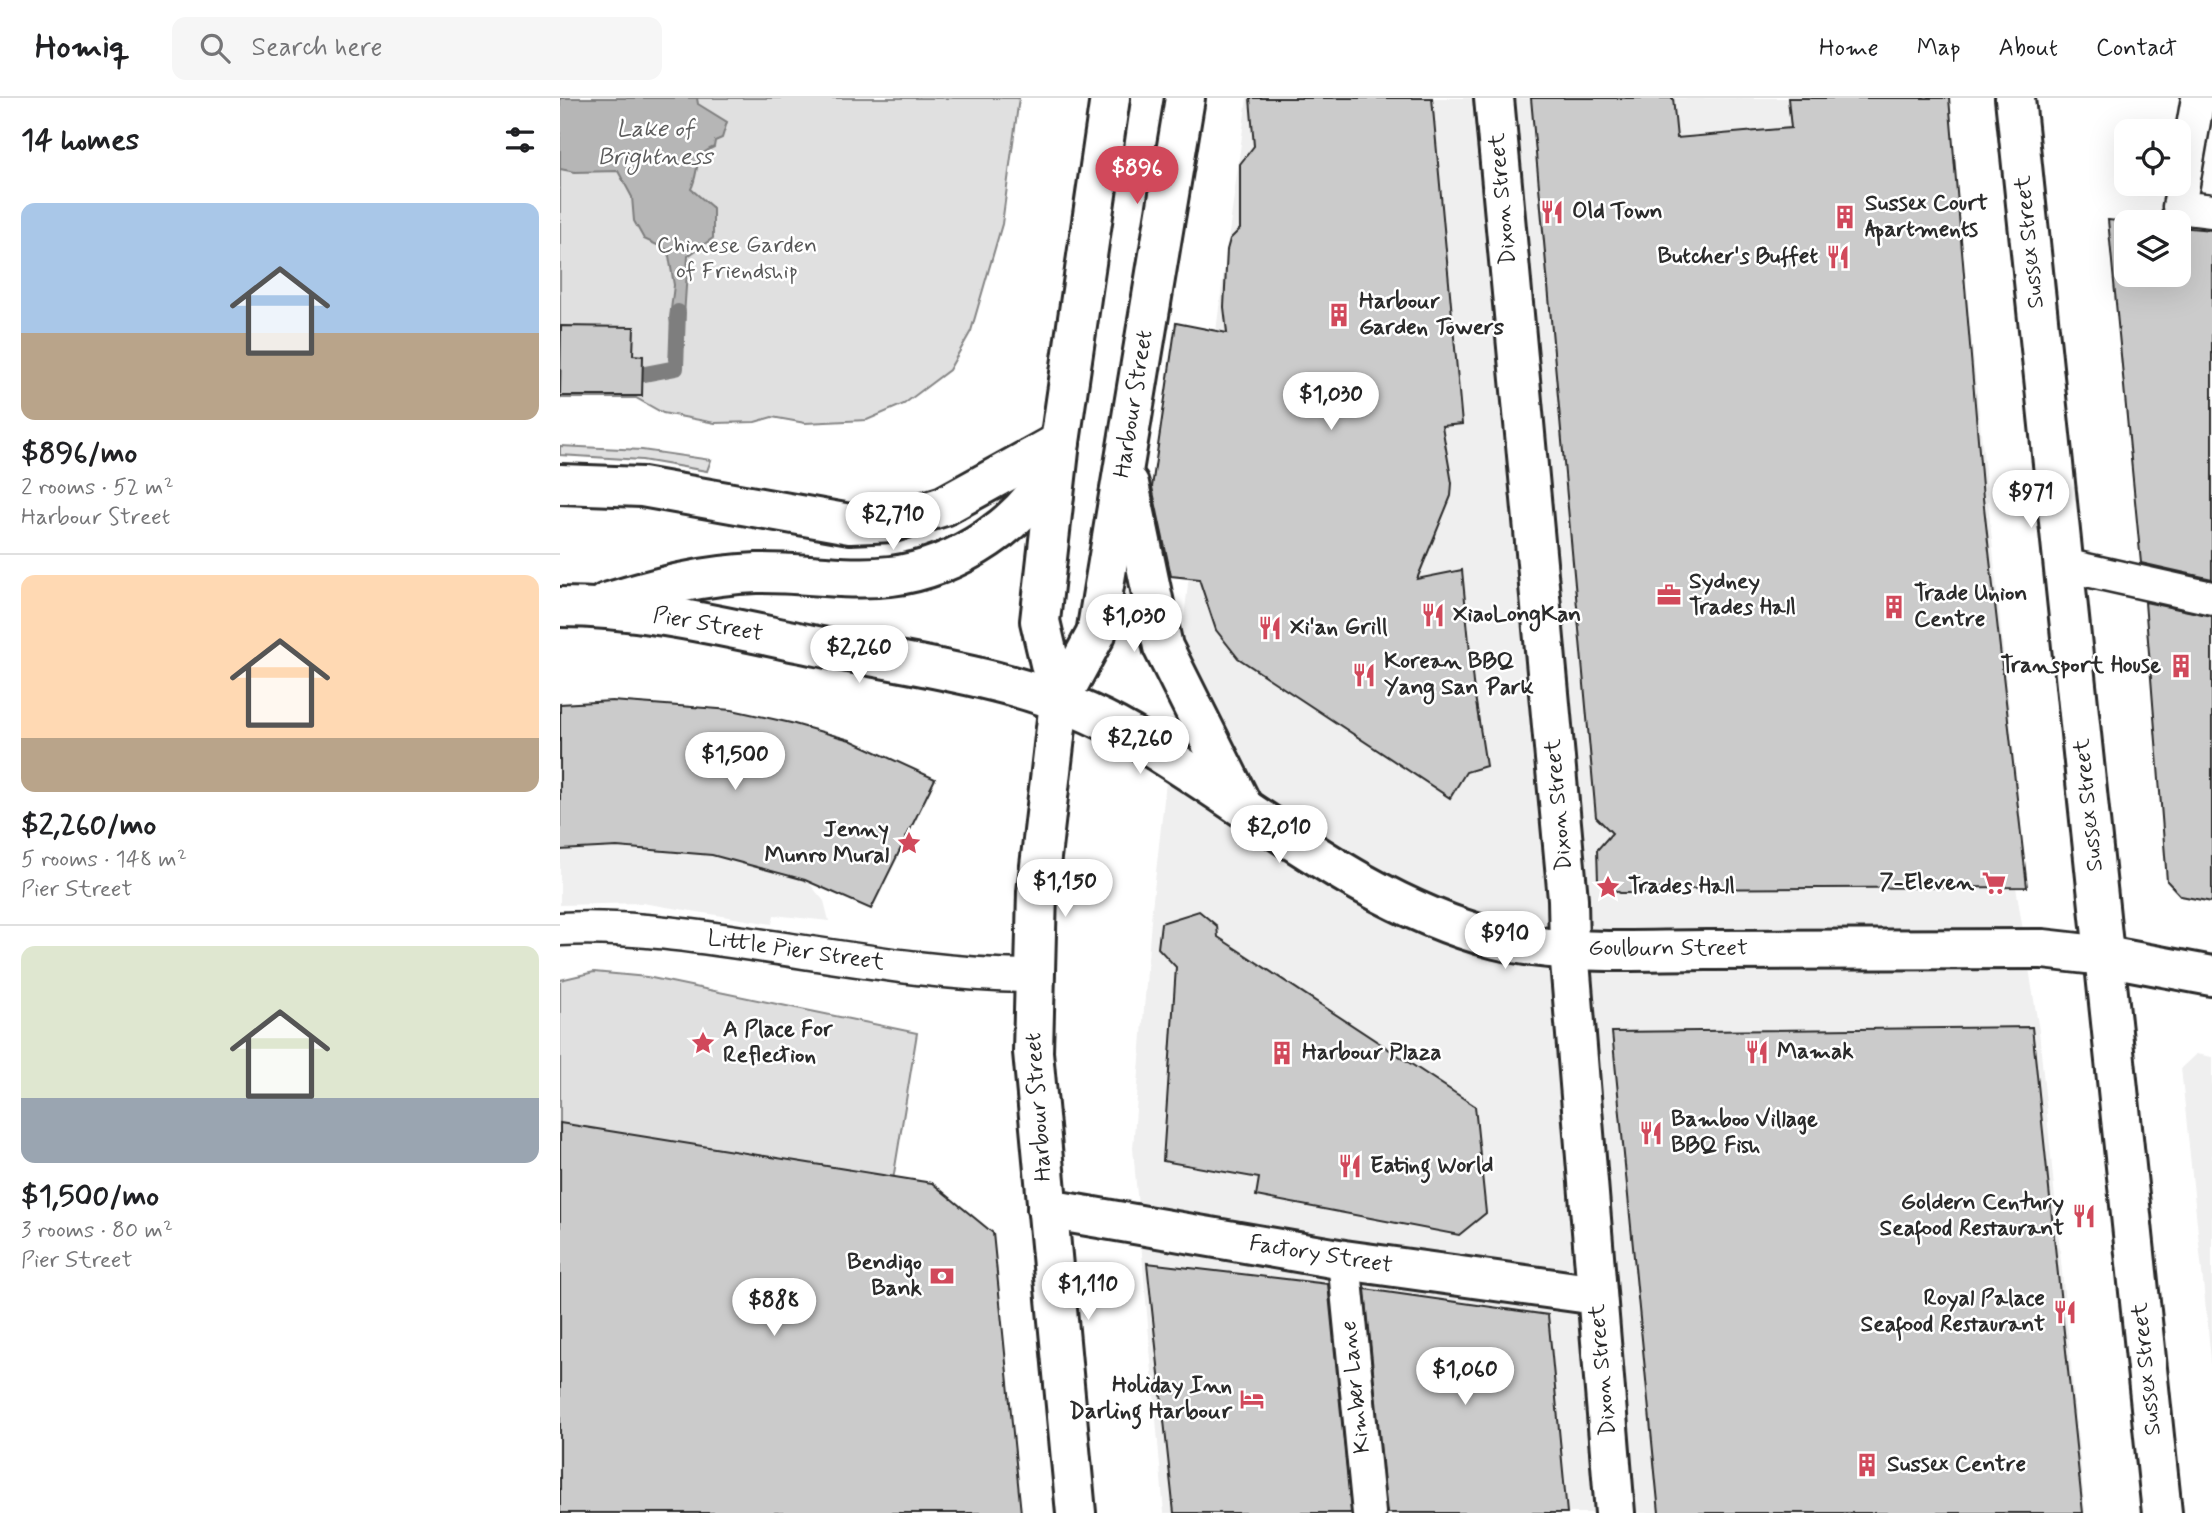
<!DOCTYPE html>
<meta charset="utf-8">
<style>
:root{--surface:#fff;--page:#f6f6f6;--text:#202124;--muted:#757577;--line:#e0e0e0;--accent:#d1495b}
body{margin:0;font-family:Mynerve,sans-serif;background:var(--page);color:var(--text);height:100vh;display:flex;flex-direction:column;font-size:26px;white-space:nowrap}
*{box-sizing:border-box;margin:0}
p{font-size:23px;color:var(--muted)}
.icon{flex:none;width:38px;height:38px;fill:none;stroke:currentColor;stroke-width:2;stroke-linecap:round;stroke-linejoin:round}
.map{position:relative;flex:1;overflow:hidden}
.sheet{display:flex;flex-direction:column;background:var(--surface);width:560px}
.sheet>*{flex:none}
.buttons{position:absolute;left:1554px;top:21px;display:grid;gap:14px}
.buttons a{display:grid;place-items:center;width:77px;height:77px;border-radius:14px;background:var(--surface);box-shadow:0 7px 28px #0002;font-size:35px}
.price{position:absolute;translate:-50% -60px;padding:0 16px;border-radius:24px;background:#fff;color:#222;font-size:23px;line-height:46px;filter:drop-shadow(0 2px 4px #0008)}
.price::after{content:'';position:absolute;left:50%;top:42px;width:21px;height:16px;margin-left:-10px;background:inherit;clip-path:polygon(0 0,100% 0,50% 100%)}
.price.current{background:var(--accent);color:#fff}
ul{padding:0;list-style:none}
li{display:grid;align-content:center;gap:14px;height:371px;padding:0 21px}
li+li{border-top:2px solid var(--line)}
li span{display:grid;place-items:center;height:217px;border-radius:14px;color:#555}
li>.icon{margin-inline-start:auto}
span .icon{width:126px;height:126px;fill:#fffc;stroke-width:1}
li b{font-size:30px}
h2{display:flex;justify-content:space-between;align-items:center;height:84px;padding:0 21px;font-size:30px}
header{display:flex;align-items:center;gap:42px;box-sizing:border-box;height:98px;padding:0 35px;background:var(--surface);border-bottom:2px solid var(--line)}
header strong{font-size:33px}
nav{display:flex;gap:38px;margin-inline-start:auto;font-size:24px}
.search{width:490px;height:63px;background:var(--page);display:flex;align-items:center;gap:18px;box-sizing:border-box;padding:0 24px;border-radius:14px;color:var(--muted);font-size:26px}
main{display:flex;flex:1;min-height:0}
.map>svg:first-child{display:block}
.built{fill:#efefef}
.green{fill:#e0e0e0;stroke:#868686;stroke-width:2}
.water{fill:#b6b6b6;stroke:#7e7e7e;stroke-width:2}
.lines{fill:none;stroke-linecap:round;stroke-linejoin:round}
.stream{stroke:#7e7e7e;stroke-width:16}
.building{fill:#cbcbcb;stroke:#2b2b2b;stroke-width:2}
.lane-casing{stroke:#2b2b2b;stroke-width:37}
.street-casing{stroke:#2b2b2b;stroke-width:44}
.secondary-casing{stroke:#2b2b2b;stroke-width:44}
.lane{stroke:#fff;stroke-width:32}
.street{stroke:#fff;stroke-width:38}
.secondary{stroke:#fff;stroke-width:38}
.labels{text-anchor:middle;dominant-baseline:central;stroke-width:5;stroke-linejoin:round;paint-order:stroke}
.street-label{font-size:23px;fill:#2b2b2b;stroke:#fff}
.poi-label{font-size:23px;font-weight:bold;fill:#2b2b2b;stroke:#fff;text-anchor:start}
.park-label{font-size:23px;fill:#585858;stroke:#fff}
.water-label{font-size:24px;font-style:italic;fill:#5c5c5c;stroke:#fff}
</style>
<header>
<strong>Homiq</strong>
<div class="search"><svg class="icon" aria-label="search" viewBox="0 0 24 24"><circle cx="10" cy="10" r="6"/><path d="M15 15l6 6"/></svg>Search here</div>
<nav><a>Home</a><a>Map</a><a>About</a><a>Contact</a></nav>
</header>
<main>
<section class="sheet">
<h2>14 homes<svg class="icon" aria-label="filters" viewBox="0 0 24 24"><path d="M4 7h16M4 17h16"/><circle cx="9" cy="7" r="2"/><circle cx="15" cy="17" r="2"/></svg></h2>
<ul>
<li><span style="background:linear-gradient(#a9c7e8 60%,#b9a48a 0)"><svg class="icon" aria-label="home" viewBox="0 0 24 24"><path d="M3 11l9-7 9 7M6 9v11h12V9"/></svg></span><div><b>$896/mo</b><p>2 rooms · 52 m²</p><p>Harbour Street</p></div></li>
<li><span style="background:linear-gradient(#ffd9b3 75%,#b9a48a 0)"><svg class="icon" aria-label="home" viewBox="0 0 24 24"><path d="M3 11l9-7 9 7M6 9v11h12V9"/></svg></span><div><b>$2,260/mo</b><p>5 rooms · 148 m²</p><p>Pier Street</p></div></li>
<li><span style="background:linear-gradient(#dfe7d0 70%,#9aa5b1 0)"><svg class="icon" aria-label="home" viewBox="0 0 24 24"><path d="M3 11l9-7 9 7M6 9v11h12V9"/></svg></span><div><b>$1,500/mo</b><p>3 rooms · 80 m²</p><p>Pier Street</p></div></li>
</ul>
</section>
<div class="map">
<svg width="1652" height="1415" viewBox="0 0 1652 1415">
<rect width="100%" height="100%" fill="#fff"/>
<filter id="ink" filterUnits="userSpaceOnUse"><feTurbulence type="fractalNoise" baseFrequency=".0143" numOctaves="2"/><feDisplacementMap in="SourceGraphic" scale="14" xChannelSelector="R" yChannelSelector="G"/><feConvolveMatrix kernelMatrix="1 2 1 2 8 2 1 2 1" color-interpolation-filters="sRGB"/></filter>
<g filter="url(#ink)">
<g class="built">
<polygon points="687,0 1387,0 1466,777 1456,789 1479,933 1525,1415 604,1415 573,1050 592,810 656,233"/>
<polygon points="52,603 172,612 231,625 290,642 375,681 311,811 248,784 264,803 269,823 214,817 212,826 82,805 0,807 0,606"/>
<polygon points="1636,956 1652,959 1652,1271 1621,970"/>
</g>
<g class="green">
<polygon points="0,0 459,0 442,126 411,233 389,272 344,306 307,322 245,325 212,319 195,324 155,325 103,315 76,300 0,300"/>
<polygon points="0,348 82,352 151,362 147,373 82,362 0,357"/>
<polygon points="34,874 87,879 357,935 332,1088 0,1033 0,882"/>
</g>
<path class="water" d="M 0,0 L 137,0 L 138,6 L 167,24 L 162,40 L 155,43 L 154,49 C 132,58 140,73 131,91 L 153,110 L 153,140 L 128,158 L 123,234 L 113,236 L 110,220 L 114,187 L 108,152 L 84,141 L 74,123 L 72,99 L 58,73 L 15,74 L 0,71 Z"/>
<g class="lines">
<polyline class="stream" points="69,279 116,270 118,214"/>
</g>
<g class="building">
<polygon points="690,0 872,0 902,326 882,328 892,385 891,398 857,481 902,472 913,585 926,668 906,674 890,700 678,560 656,532 639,481 611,478 592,389 616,225 667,235 664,209 667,152 670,141 680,131 680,66 694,48"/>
<polygon points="971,0 1113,0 1117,40 1231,30 1228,0 1389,0 1423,400 1467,789 1091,791 1087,795 1060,795 1038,783 1037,752 1052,735 1036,719"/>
<polygon points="1548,122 1569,124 1566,124 1566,177 1619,177 1619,129 1652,132 1652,481 1581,465"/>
<polygon points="1,228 74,229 73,257 83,258 82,298 0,298"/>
<polygon points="1585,504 1652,518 1652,804 1621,798 1607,783"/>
<polygon points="52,603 172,612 231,625 290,642 375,681 311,811 245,782 152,757 57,749 0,752 0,606"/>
<polygon points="639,813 657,828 658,839 915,1008 926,1115 899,1137 696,1098 699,1080 603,1063 616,869 598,850 601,825"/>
<polygon points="1472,929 1523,1415 1099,1415 1052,934"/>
<polygon points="0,1025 372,1085 433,1135 461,1415 0,1415"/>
<polygon points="587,1165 768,1186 791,1415 614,1415"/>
<polygon points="805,1191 988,1217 1007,1415 827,1415"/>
</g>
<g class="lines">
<g class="lane-casing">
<g id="lane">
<polyline points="1638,0 1619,109 1652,113"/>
<polyline points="1504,467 1652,500"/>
<path d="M 0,831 C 58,828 113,835 170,843 C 271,857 371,877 472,878"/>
<polyline points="784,1162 809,1415"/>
</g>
</g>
<g class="street-casing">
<g id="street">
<polyline points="934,0 1008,801 1009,851 1055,1415"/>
<polyline points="1455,0 1602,1415"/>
<polyline points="499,604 477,794 473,954 516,1415"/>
<polyline points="487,1111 784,1162 1037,1197"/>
</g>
</g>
<g class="secondary-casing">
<g id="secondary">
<polyline points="0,386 82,389 290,426 333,424 384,408 500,344"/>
<polyline points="569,386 603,549 683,709"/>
<path d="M 46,505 C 98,489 143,477 197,475 C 241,474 287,483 331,478 C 394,471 471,424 494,362"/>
<path d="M 0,509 C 89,509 176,532 262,549 C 364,569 478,582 569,636 C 689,706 800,806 936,841 C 1004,858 1078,852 1147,852 C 1259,852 1371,851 1483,851 L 1545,858 L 1652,878"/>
<polyline points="499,604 536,536 625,0"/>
<polyline points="499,604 480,523 500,344 550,0"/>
</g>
</g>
<use href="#lane" class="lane"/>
<use href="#street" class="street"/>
<use href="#secondary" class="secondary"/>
</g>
</g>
<defs>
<g id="restaurant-bare" transform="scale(1.89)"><path d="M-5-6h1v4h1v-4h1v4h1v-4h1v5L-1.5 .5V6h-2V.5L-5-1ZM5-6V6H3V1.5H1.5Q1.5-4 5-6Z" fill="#d1495b" stroke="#fff" stroke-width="2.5" paint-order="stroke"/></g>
<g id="building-bare" transform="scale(1.89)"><path d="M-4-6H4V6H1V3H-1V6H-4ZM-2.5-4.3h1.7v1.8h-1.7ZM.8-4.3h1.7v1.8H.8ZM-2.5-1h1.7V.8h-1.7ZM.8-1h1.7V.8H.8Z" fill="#d1495b" stroke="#fff" stroke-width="2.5" paint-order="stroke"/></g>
<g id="office-bare" transform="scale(1.89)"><path d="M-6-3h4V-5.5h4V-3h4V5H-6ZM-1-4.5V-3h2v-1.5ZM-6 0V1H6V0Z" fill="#d1495b" stroke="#fff" stroke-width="2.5" paint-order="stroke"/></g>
<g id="sight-bare" transform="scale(1.89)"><path d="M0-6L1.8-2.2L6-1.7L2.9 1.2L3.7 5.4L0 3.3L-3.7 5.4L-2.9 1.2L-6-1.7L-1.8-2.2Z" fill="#d1495b" stroke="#fff" stroke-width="2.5" paint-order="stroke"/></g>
<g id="supermarket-bare" transform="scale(1.89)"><path d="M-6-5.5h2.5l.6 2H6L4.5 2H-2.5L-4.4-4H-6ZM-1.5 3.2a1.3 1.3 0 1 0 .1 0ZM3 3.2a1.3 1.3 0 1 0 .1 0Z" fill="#d1495b" stroke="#fff" stroke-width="2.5" paint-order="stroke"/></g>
<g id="bank-bare" transform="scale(1.89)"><path d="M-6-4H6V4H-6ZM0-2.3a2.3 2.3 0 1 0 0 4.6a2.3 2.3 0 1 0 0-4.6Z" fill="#d1495b" stroke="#fff" stroke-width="2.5" paint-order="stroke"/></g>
<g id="hotel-bare" transform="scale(1.89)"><path d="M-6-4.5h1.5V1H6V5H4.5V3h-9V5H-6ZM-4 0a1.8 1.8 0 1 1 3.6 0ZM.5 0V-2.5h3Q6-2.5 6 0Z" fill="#d1495b" stroke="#fff" stroke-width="2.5" paint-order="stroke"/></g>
</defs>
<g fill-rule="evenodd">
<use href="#restaurant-bare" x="992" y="114"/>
<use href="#building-bare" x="1285" y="119"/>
<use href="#restaurant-bare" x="1278" y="159"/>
<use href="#building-bare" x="779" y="217"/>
<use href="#office-bare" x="1109" y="497"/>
<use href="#building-bare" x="1334" y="509"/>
<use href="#restaurant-bare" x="873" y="517"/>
<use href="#restaurant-bare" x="710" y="530"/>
<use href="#building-bare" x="1621" y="568"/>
<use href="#restaurant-bare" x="804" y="577"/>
<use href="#sight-bare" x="349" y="745"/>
<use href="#supermarket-bare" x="1434" y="785"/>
<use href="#sight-bare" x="1048" y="789"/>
<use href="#sight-bare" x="143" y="945"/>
<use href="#restaurant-bare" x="1197" y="954"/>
<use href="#building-bare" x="722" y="955"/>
<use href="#restaurant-bare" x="1091" y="1035"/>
<use href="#restaurant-bare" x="790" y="1068"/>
<use href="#restaurant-bare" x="1524" y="1118"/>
<use href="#bank-bare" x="382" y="1178"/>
<use href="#restaurant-bare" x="1505" y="1214"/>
<use href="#hotel-bare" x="692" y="1301"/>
<use href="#building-bare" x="1307" y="1367"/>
</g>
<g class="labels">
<g class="street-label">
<text transform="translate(943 101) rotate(-95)">Dixon Street</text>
<text transform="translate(1470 144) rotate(-96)">Sussex Street</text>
<text transform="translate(574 306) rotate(-81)">Harbour Street</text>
<text transform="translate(148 527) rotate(10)">Pier Street</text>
<text transform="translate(999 707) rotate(-95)">Dixon Street</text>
<text transform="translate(1529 707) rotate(-96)">Sussex Street</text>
<text x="1108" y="851">Goulburn Street</text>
<text transform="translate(236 853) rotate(8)">Little Pier Street</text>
<text transform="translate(479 1009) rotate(-94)">Harbour Street</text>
<text transform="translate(761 1157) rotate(9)">Factory Street</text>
<text transform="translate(1587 1271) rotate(-96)">Sussex Street</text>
<text transform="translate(1043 1272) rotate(-95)">Dixon Street</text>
<text transform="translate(796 1289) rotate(-96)">Kimber Lane</text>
</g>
<g class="poi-label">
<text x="1305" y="106">Sussex Court<tspan x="1305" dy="26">Apartments</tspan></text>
<text x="1012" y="114">Old Town</text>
<text x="1258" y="159" text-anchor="end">Butcher's Buffet</text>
<text x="799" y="204">Harbour<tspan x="799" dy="26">Garden Towers</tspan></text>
<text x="1129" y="484">Sydney<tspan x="1129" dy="26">Trades Hall</tspan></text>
<text x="1354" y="496">Trade Union<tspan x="1354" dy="26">Centre</tspan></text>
<text x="893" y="517">XiaoLongKan</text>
<text x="730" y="530">Xi'an Grill</text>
<text x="824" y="564">Korean BBQ<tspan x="824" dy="26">Yang San Park</tspan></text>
<text x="1601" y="568" text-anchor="end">Transport House</text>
<text x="329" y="732" text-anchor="end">Jenny<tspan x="329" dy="26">Munro Mural</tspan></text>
<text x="1414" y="785" text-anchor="end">7-Eleven</text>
<text x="1068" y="789">Trades Hall</text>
<text x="163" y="932">A Place For<tspan x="163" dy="26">Reflection</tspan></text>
<text x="1217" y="954">Mamak</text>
<text x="742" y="955">Harbour Plaza</text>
<text x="1111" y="1022">Bamboo Village<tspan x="1111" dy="26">BBQ Fish</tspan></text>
<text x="810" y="1068">Eating World</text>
<text x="1504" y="1105" text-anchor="end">Goldern Century<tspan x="1504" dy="26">Seafood Restaurant</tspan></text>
<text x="362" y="1165" text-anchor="end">Bendigo<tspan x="362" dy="26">Bank</tspan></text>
<text x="1485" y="1201" text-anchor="end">Royal Palace<tspan x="1485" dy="26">Seafood Restaurant</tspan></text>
<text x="672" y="1288" text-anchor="end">Holiday Inn<tspan x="672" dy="26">Darling Harbour</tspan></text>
<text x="1327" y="1367">Sussex Centre</text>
</g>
<g class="park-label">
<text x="177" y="148">Chinese Garden<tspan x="177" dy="26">of Friendship</tspan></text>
</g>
<g class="water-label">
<text x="95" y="31">Lake of<tspan x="95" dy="28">Brightness</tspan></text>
</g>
</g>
</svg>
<div class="buttons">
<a><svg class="icon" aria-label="locate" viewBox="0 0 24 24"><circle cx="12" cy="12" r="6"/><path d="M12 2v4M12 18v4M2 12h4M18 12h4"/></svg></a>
<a><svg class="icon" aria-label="layers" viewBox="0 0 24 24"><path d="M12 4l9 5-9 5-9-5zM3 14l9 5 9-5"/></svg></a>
</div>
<b class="price current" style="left:577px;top:108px">$896</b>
<b class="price" style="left:771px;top:334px">$1,030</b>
<b class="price" style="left:1471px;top:432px">$971</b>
<b class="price" style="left:333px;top:454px">$2,710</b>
<b class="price" style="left:574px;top:556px">$1,030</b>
<b class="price" style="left:299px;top:587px">$2,260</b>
<b class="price" style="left:580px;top:678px">$2,260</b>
<b class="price" style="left:175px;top:694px">$1,500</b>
<b class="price" style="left:719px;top:767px">$2,010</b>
<b class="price" style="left:505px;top:821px">$1,150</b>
<b class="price" style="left:945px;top:873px">$910</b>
<b class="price" style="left:528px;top:1224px">$1,110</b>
<b class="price" style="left:214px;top:1240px">$888</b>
<b class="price" style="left:905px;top:1309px">$1,060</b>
</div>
</main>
